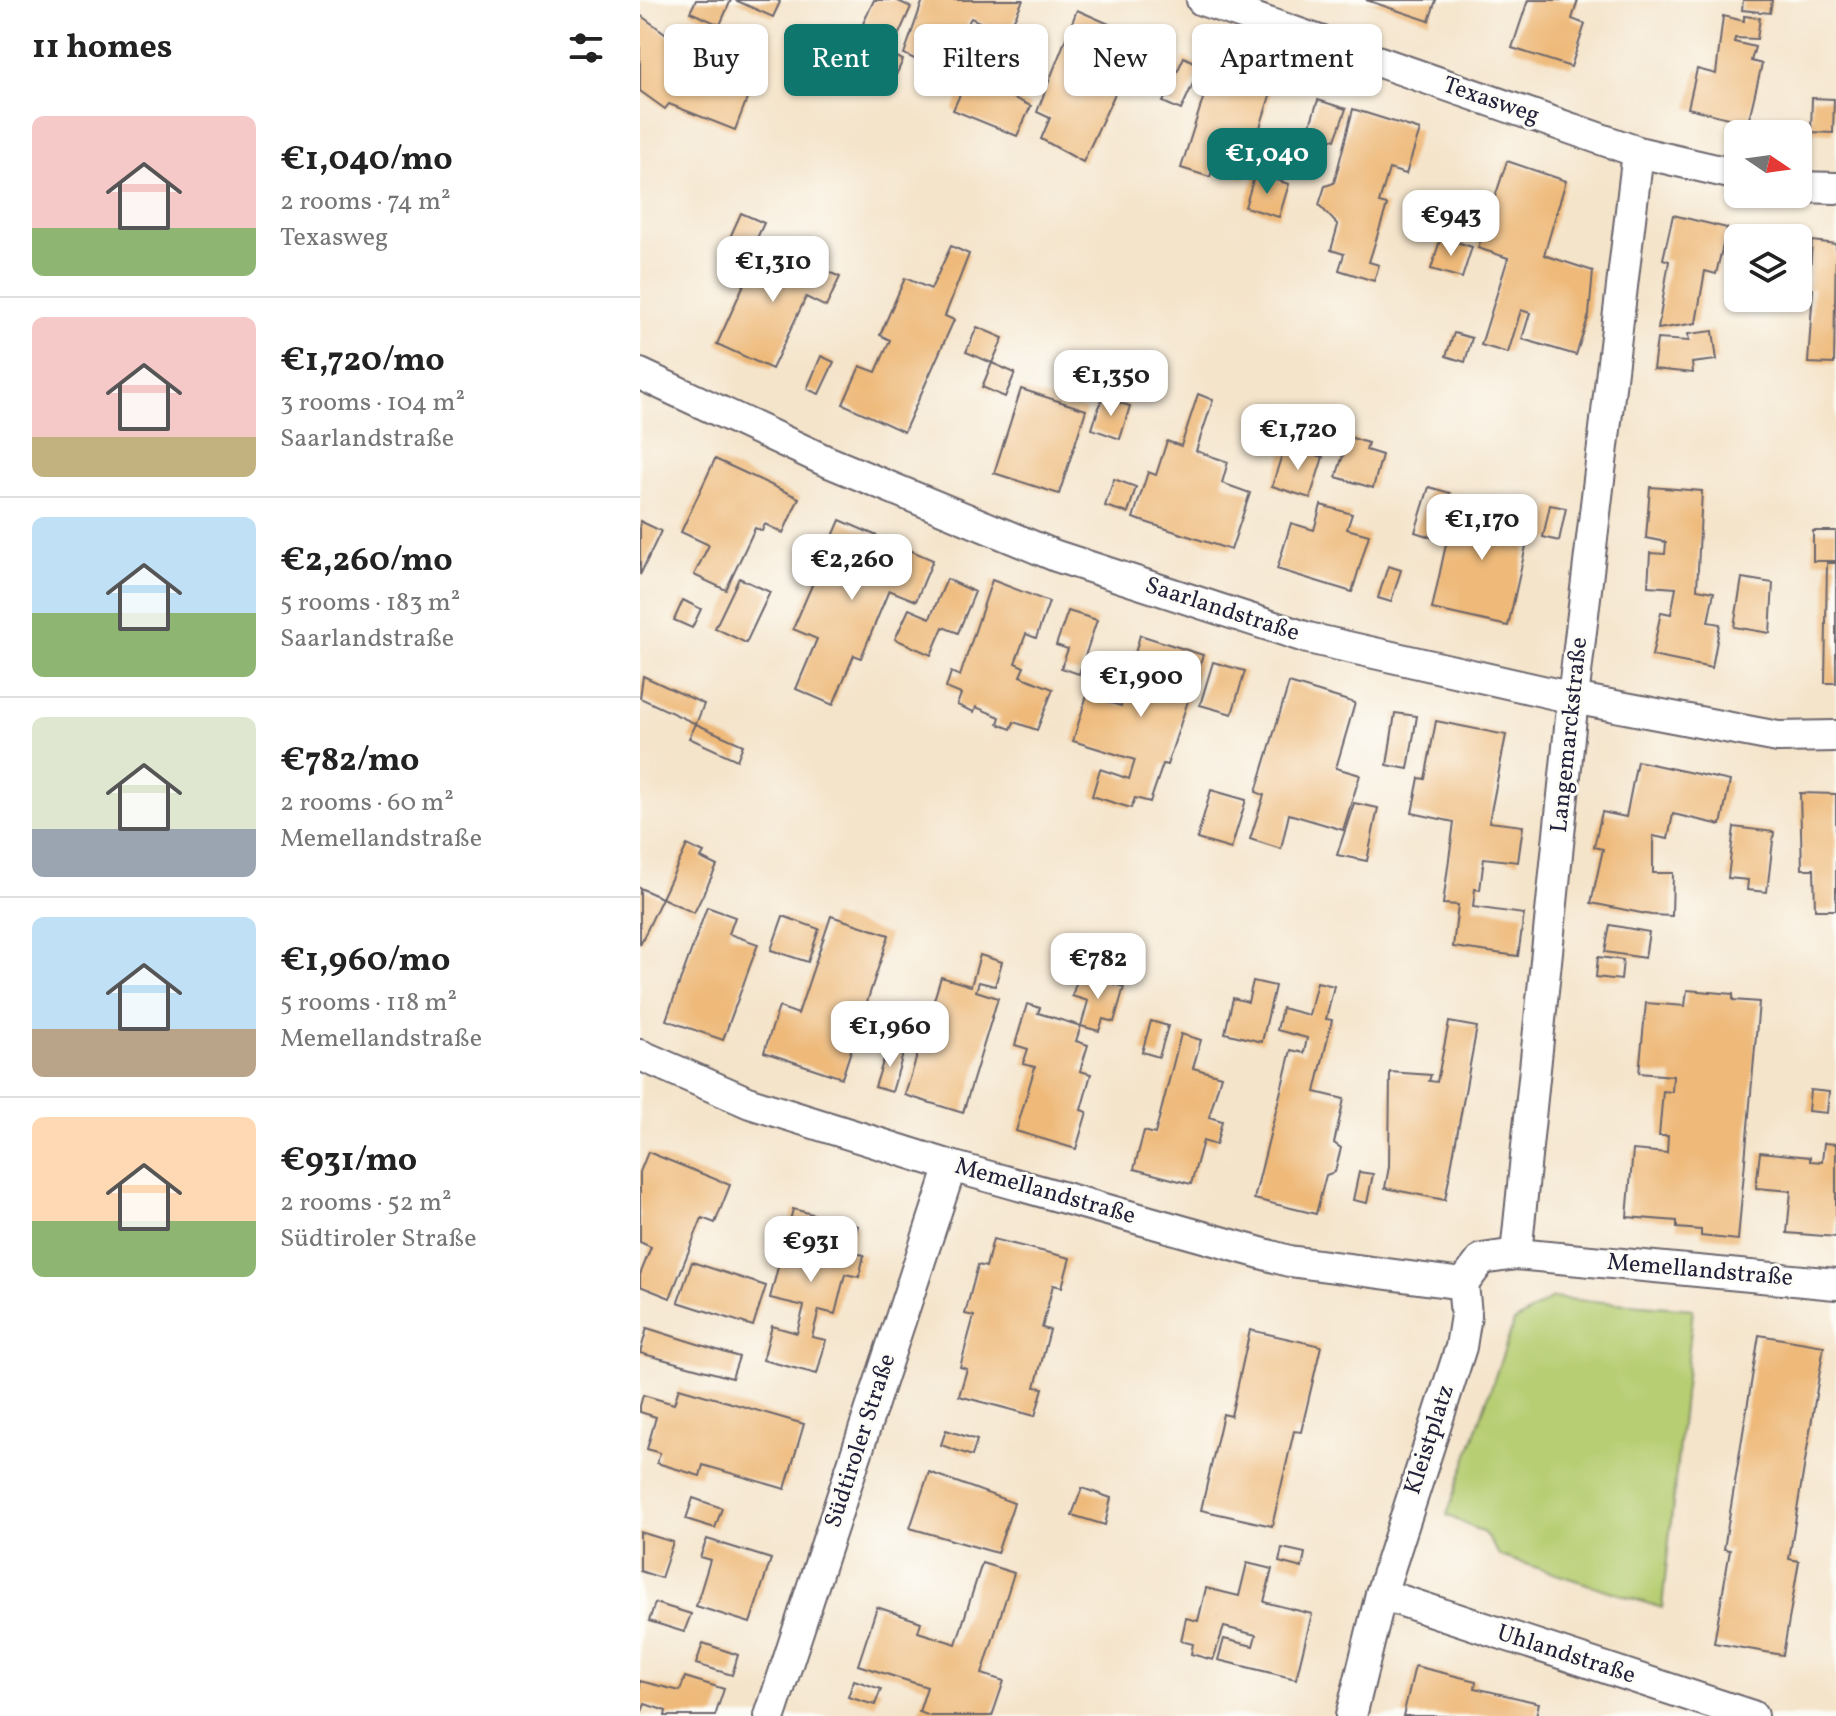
<!DOCTYPE html>
<meta charset="utf-8">
<style>
:root{--surface:#fff;--page:#f2f2f2;--text:#222;--muted:#767676;--line:#e0e0e0;--accent:#0f766e}
body{margin:0;font-family:Vollkorn,serif;background:var(--page);color:var(--text);height:100vh;display:flex;flex-direction:column;font-size:30px;white-space:nowrap}
*{box-sizing:border-box;margin:0}
p{font-size:26px;color:var(--muted)}
.icon{flex:none;width:44px;height:44px;fill:none;stroke:currentColor;stroke-width:2;stroke-linecap:round;stroke-linejoin:round}
.map{position:relative;flex:1;overflow:hidden}
.details{display:flex;flex-direction:column;background:var(--surface);width:640px}
.details>*{flex:none}
.top-card{position:absolute;left:24px;top:24px;width:760px;height:72px;display:flex;gap:16px}
.needle{width:52px;rotate:103deg}
.tools{position:absolute;left:1084px;top:120px;display:grid;gap:16px}
.tools a{display:grid;place-items:center;width:88px;height:88px;border-radius:12px;background:var(--surface);box-shadow:0 2px 6px #0004;font-size:40px}
.price{position:absolute;translate:-50% -68px;padding:0 18px;border-radius:16px;background:#fff;color:#222;font-size:26px;line-height:52px;filter:drop-shadow(0 2px 4px #0008)}
.price::after{content:'';position:absolute;left:50%;top:48px;width:24px;height:18px;margin-left:-12px;background:inherit;clip-path:polygon(0 0,100% 0,50% 100%)}
.price.on{background:var(--accent);color:#fff}
ul{padding:0;list-style:none}
li{display:flex;align-items:center;gap:24px;height:200px;padding:0 32px}
li+li{border-top:2px solid var(--line)}
li span{display:grid;place-items:center;flex:none;width:224px;height:160px;border-radius:12px;color:#555}
li>.icon{margin-inline-start:auto}
span .icon{width:96px;height:96px;fill:#fffc;stroke-width:1}
li b{font-size:34px}
h2{display:flex;justify-content:space-between;align-items:center;height:96px;padding:0 32px;font-size:34px}
.pill{padding:0 28px;border-radius:12px;background:var(--surface);box-shadow:0 2px 6px #0004;font-size:28px;line-height:72px}
.pill.on{background:var(--accent);color:#fff}
main{display:flex;flex:1;min-height:0}
.map>svg:first-child{display:block}
.green{fill:#b7ce73;stroke:#6c7857;stroke-width:2}
.building{fill:#eeb979}
.lines{fill:none;stroke-linecap:round;stroke-linejoin:round}
.minor-casing{stroke:#6c666d;stroke-width:34}
.minor{stroke:#fff;stroke-width:30}
.labels{text-anchor:middle;dominant-baseline:central;stroke-width:6;stroke-linejoin:round;paint-order:stroke}
.street-label{font-size:24px;fill:#22223b;stroke:#fdfcf7}
</style>
<main>
<section class="details">
<h2>11 homes<svg class="icon" aria-label="filters" viewBox="0 0 24 24"><path d="M4 7h16M4 17h16"/><circle cx="9" cy="7" r="2"/><circle cx="15" cy="17" r="2"/></svg></h2>
<ul>
<li><span style="background:linear-gradient(#f6c9c9 70%,#8fb573 0)"><svg class="icon" aria-label="home" viewBox="0 0 24 24"><path d="M3 11l9-7 9 7M6 9v11h12V9"/></svg></span><div><b>€1,040/mo</b><p>2 rooms · 74 m²</p><p>Texasweg</p></div></li>
<li><span style="background:linear-gradient(#f6c9c9 75%,#c2b280 0)"><svg class="icon" aria-label="home" viewBox="0 0 24 24"><path d="M3 11l9-7 9 7M6 9v11h12V9"/></svg></span><div><b>€1,720/mo</b><p>3 rooms · 104 m²</p><p>Saarlandstraße</p></div></li>
<li><span style="background:linear-gradient(#bfe0f5 60%,#8fb573 0)"><svg class="icon" aria-label="home" viewBox="0 0 24 24"><path d="M3 11l9-7 9 7M6 9v11h12V9"/></svg></span><div><b>€2,260/mo</b><p>5 rooms · 183 m²</p><p>Saarlandstraße</p></div></li>
<li><span style="background:linear-gradient(#dfe7d0 70%,#9aa5b1 0)"><svg class="icon" aria-label="home" viewBox="0 0 24 24"><path d="M3 11l9-7 9 7M6 9v11h12V9"/></svg></span><div><b>€782/mo</b><p>2 rooms · 60 m²</p><p>Memellandstraße</p></div></li>
<li><span style="background:linear-gradient(#bfe0f5 70%,#b9a48a 0)"><svg class="icon" aria-label="home" viewBox="0 0 24 24"><path d="M3 11l9-7 9 7M6 9v11h12V9"/></svg></span><div><b>€1,960/mo</b><p>5 rooms · 118 m²</p><p>Memellandstraße</p></div></li>
<li><span style="background:linear-gradient(#ffd9b3 65%,#8fb573 0)"><svg class="icon" aria-label="home" viewBox="0 0 24 24"><path d="M3 11l9-7 9 7M6 9v11h12V9"/></svg></span><div><b>€931/mo</b><p>2 rooms · 52 m²</p><p>Südtiroler Straße</p></div></li>
</ul>
</section>
<div class="map">
<svg width="1196" height="1716" viewBox="0 0 1196 1716">
<rect width="100%" height="100%" fill="#fdfcf7"/>
<filter id="ink" filterUnits="userSpaceOnUse"><feTurbulence type="fractalNoise" baseFrequency=".0125" numOctaves="2"/><feDisplacementMap in="SourceGraphic" scale="16" xChannelSelector="R" yChannelSelector="G"/><feConvolveMatrix kernelMatrix="1 2 1 2 8 2 1 2 1" color-interpolation-filters="sRGB"/></filter>
<filter id="wash" filterUnits="userSpaceOnUse"><feTurbulence type="fractalNoise" baseFrequency=".006" numOctaves="4" result="noise"/><feDisplacementMap in="SourceGraphic" scale="32" xChannelSelector="R" yChannelSelector="G"/><feGaussianBlur stdDeviation="1.8" result="paint"/><feColorMatrix in="noise" values="0 0 0 0 0 0 0 0 0 0 0 0 0 0 0 0 0 1.4 0 .05"/><feComposite in="paint" operator="in"/></filter>
<g filter="url(#wash)">
<rect width="100%" height="100%" fill="#f4e4ca"/>
<polygon class="green" points="912,1298 1053,1309 1022,1608 860,1556 844,1533 807,1515 874,1322"/>
<g id="blocks">
<g class="building">
<polygon points="56,0 91,0 80,25 50,12"/>
<polygon points="95,0 137,0 140,2 133,17"/>
<polygon points="234,0 256,0 271,7 254,45 220,30"/>
<polygon points="283,0 383,0 367,35 331,18 301,71 314,77 309,89 282,77 287,65 264,54"/>
<polygon points="726,0 796,0 789,21"/>
<polygon points="888,0 938,0 932,19 945,24 931,67 872,48"/>
<polygon points="1103,0 1132,0 1130,13 1102,10"/>
<polygon points="437,10 501,38 443,162 401,139 410,118 397,112"/>
<polygon points="0,15 75,69 113,83 95,130 29,104 25,109 0,91"/>
<polygon points="1083,16 1104,21 1104,16 1120,18 1117,39 1095,38 1094,42 1115,47 1111,61 1122,64 1108,123 1048,108 1057,69 1076,74"/>
<polygon points="249,53 263,60 251,86 237,79"/>
<polygon points="544,57 561,66 541,110 523,102"/>
<polygon points="574,64 634,83 604,178 573,168 570,177 541,168"/>
<polygon points="328,77 391,106 377,136 313,110"/>
<polygon points="1172,98 1194,99 1193,133 1171,132"/>
<polygon points="678,100 706,109 695,140 668,131"/>
<polygon points="713,109 780,130 766,174 749,169 739,203 747,205 729,262 739,265 734,281 699,270 704,254 691,250 698,225 679,205 685,186 694,183"/>
<polygon points="867,161 926,181 904,255 953,271 949,315 936,355 882,339 890,313 881,310 868,353 841,345 868,258 838,248"/>
<polygon points="615,174 649,184 639,217 605,207"/>
<polygon points="101,213 124,223 104,266 82,255"/>
<polygon points="1033,215 1087,228 1076,274 1065,271 1056,323 1018,329 1029,261 1023,259"/>
<polygon points="801,237 832,247 822,278 791,269"/>
<polygon points="1172,241 1196,244 1194,364 1168,363 1173,289 1169,288"/>
<polygon points="123,242 200,277 186,307 166,297 132,369 77,344"/>
<polygon points="311,246 329,254 305,316 314,320 264,432 203,404 220,366 236,372 250,340 240,335 265,278 291,289"/>
<polygon points="337,327 363,338 352,363 326,352"/>
<polygon points="1073,331 1077,360 1052,363 1053,373 1013,369 1017,339 1049,341 1048,334"/>
<polygon points="814,333 832,338 825,362 806,356"/>
<polygon points="181,356 194,362 179,394 167,389"/>
<polygon points="352,363 375,373 365,397 342,387"/>
<polygon points="381,389 446,410 419,494 354,473"/>
<polygon points="558,394 573,400 556,451 588,462 582,483 610,493 591,550 493,518 508,472 516,475 527,441 541,446"/>
<polygon points="462,398 490,406 480,439 452,429"/>
<polygon points="709,437 728,443 726,450 742,455 733,488 696,477"/>
<polygon points="645,445 683,457 670,498 632,486"/>
<polygon points="75,459 159,498 143,533 125,524 122,531 115,528 86,590 54,575 69,545 41,532"/>
<polygon points="474,479 496,487 488,513 465,506"/>
<polygon points="789,487 810,493 796,539 775,532"/>
<polygon points="1010,487 1062,491 1057,589 1074,592 1068,622 1080,624 1072,668 1012,656 1021,612 1031,614 1036,588 1008,586 1010,553 1025,554 1026,542 1006,538"/>
<polygon points="816,498 893,515 868,626 792,609"/>
<polygon points="681,505 712,514 707,529 729,535 712,592 637,569 651,523 674,530"/>
<polygon points="910,505 926,508 919,541 903,537"/>
<polygon points="200,520 293,560 276,601 249,590 221,658 214,655 193,705 156,689 177,639 153,629"/>
<polygon points="0,521 21,531 0,575"/>
<rect x="1173" y="531" width="23" height="30"/>
<polygon points="1187,563 1196,563 1196,683 1185,683"/>
<polygon points="748,566 761,570 751,602 738,598"/>
<polygon points="99,578 130,592 106,643 75,628"/>
<polygon points="1102,578 1133,583 1130,633 1094,627"/>
<polygon points="307,579 335,592 318,633 303,627 291,655 255,639 269,609 290,618"/>
<polygon points="352,580 409,602 396,638 386,634 375,663 384,667 380,676 413,689 397,730 374,722 371,729 358,724 360,717 336,707 334,712 317,705 321,694 306,688 311,672 320,676"/>
<polygon points="43,600 61,609 52,628 34,620"/>
<polygon points="428,611 457,620 439,674 421,668 428,649 416,645"/>
<polygon points="500,635 563,655 527,765 523,764 510,802 495,798 491,808 452,796 460,769 489,779 495,760 433,741 447,695 481,706"/>
<polygon points="573,662 605,671 592,714 560,705"/>
<polygon points="3,676 64,704 56,724 0,698"/>
<polygon points="649,683 715,703 696,768 720,775 703,830 649,814 641,849 610,839 624,795 616,792"/>
<polygon points="755,713 777,716 768,769 747,765"/>
<polygon points="796,721 866,735 849,822 883,826 878,862 844,858 840,890 835,889 833,907 884,914 878,956 813,947 818,905 803,904 814,822 772,813 779,778 785,779"/>
<polygon points="56,724 103,745 97,760 49,738"/>
<polygon points="997,761 1090,781 1081,825 1033,814 1028,839 1013,836 1013,873 1033,873 1032,916 1011,915 951,903 963,849 954,847 962,812 986,817"/>
<polygon points="571,790 606,800 591,849 557,839"/>
<polygon points="1160,793 1196,794 1196,910 1175,910 1174,869 1162,869"/>
<polygon points="714,803 738,808 727,861 697,855"/>
<polygon points="1094,827 1134,832 1127,892 1107,890 1108,880 1088,878"/>
<polygon points="47,845 64,853 61,858 77,866 54,913 22,898"/>
<polygon points="0,888 22,898 0,945"/>
<polygon points="67,907 95,917 89,934 118,944 83,1040 26,1020"/>
<polygon points="143,916 179,929 168,962 131,950"/>
<polygon points="191,916 249,935 202,1078 124,1052 139,1007 158,1014"/>
<polygon points="970,925 1009,932 1005,958 965,952"/>
<polygon points="340,955 362,962 355,986 339,982 336,991 358,998 323,1113 265,1095 301,977 331,986"/>
<polygon points="958,957 983,960 981,980 956,977"/>
<polygon points="439,974 484,987 474,1022 463,1019 459,1031 441,1026 448,1001 432,996"/>
<polygon points="613,981 635,986 622,1042 585,1033 593,998 608,1002"/>
<polygon points="677,982 694,986 686,1019 692,1020 675,1092 704,1099 694,1143 701,1148 695,1172 686,1175 676,1214 614,1199 651,1050 664,1053 667,1038 637,1030 642,1008 669,1015"/>
<polygon points="1047,990 1093,994 1093,1000 1119,1002 1098,1240 1061,1236 1061,1230 1037,1228 1037,1221 987,1217 993,1150 1027,1153 1028,1136 1019,1136 1023,1091 1032,1092 1033,1076 999,1073 1006,1003 1045,1006"/>
<polygon points="387,1004 400,1008 398,1013 441,1026 436,1041 448,1045 440,1071 451,1074 441,1110 447,1112 436,1149 376,1131 395,1067 383,1064 388,1049 375,1045"/>
<polygon points="511,1021 528,1026 519,1057 502,1052"/>
<polygon points="809,1022 837,1027 805,1200 745,1188 749,1167 750,1072 791,1075 789,1081 797,1082"/>
<polygon points="541,1034 561,1040 553,1068 581,1076 569,1117 582,1121 576,1145 563,1141 551,1184 494,1169 504,1131 515,1134"/>
<polygon points="248,1046 264,1051 252,1092 235,1087"/>
<polygon points="1170,1090 1189,1092 1187,1113 1168,1111"/>
<polygon points="1184,1143 1196,1144 1196,1237 1147,1233 1151,1191 1116,1188 1120,1152 1170,1157 1170,1161 1182,1162"/>
<polygon points="8,1152 90,1185 75,1223 62,1218 30,1298 0,1286 0,1275 11,1247 0,1242 0,1172"/>
<polygon points="719,1172 733,1174 727,1203 713,1200"/>
<polygon points="153,1209 218,1226 211,1252 224,1255 219,1277 205,1274 195,1314 179,1310 172,1337 186,1340 177,1374 123,1360 132,1326 157,1333 164,1306 130,1298"/>
<polygon points="353,1239 430,1258 422,1287 413,1285 402,1328 410,1330 395,1387 403,1388 395,1416 319,1396 327,1369 320,1367 334,1316 325,1314 338,1265 346,1267"/>
<polygon points="52,1262 126,1286 113,1326 38,1302"/>
<polygon points="7,1328 99,1357 92,1378 0,1353"/>
<polygon points="610,1330 681,1346 661,1432 654,1431 632,1526 561,1510 583,1414 591,1416"/>
<polygon points="1119,1335 1184,1346 1149,1559 1159,1561 1143,1655 1074,1643 1090,1550 1084,1549"/>
<polygon points="39,1388 164,1424 145,1489 63,1465 60,1476 17,1463 20,1453 7,1449 16,1417 0,1412 0,1406 3,1395 34,1404"/>
<polygon points="306,1430 337,1440 332,1456 301,1445"/>
<polygon points="289,1472 374,1503 357,1553 270,1528"/>
<polygon points="442,1488 471,1498 465,1525 432,1515"/>
<polygon points="53,1498 82,1508 75,1528 46,1519"/>
<polygon points="0,1532 33,1542 21,1578 0,1571"/>
<polygon points="67,1539 131,1559 110,1623 56,1606 70,1560 60,1557"/>
<polygon points="642,1548 665,1553 662,1568 639,1562"/>
<polygon points="342,1563 374,1573 342,1674 364,1681 352,1716 290,1716 279,1712 287,1687 218,1665 237,1607 281,1622 278,1632 316,1644"/>
<polygon points="607,1563 632,1569 624,1602 672,1614 656,1679 578,1660 584,1639 613,1646 616,1635 584,1627 573,1660 551,1654 553,1644 541,1641 546,1618 558,1621 566,1588 599,1596"/>
<polygon points="15,1603 51,1614 44,1632 9,1621"/>
<polygon points="63,1643 98,1655 92,1675 56,1664"/>
<polygon points="775,1666 836,1681 835,1688 899,1703 896,1716 763,1716"/>
<polygon points="45,1677 84,1689 75,1716 25,1716 26,1711 5,1704 0,1716 0,1681 40,1691"/>
<polygon points="214,1680 241,1689 235,1705 208,1697"/>
</g>
</g>
</g>
<g filter="url(#ink)">
<use href="#blocks" fill-opacity="0" stroke="#6c666d" stroke-width="2"/>
<g class="lines">
<g class="minor-casing">
<g id="minor">
<polyline points="562,0 998,152 1098,175"/>
<polyline points="1158,187 1196,188"/>
<polyline points="0,374 184,460 416,556 668,638 933,698 1138,737 1196,736"/>
<polyline points="0,1055 110,1103 311,1166 649,1261 823,1284"/>
<polyline points="876,1254 1196,1284"/>
<polyline points="823,1284 842,1259 876,1254 933,698 998,152"/>
<polyline points="741,1594 1112,1716"/>
<polyline points="130,1716 311,1166"/>
<polyline points="711,1716 741,1594 821,1347 826,1315 823,1284"/>
</g>
</g>
<use href="#minor" class="minor"/>
</g>
</g>
<g class="labels">
<g class="street-label">
<text transform="translate(851 101) rotate(19)">Texasweg</text>
<text transform="translate(582 610) rotate(18)">Saarlandstraße</text>
<text transform="translate(930 735) rotate(-84)">Langemarckstraße</text>
<text transform="translate(405 1192) rotate(16)">Memellandstraße</text>
<text transform="translate(1060 1271) rotate(5)">Memellandstraße</text>
<text transform="translate(790 1440) rotate(-72)">Kleistplatz</text>
<text transform="translate(221 1441) rotate(-72)">Südtiroler Straße</text>
<text transform="translate(926 1655) rotate(18)">Uhlandstraße</text>
</g>
</g>
</svg>
<div class="tools">
<a><svg class="needle" viewBox="-14 -14 28 28"><path d="M0-13l5 13h-10z" fill="#e53935"/><path d="M0 13l5-13h-10z" fill="#767676"/></svg></a>
<a><svg class="icon" aria-label="layers" viewBox="0 0 24 24"><path d="M12 4l9 5-9 5-9-5zM3 14l9 5 9-5"/></svg></a>
</div>
<b class="price on" style="left:627px;top:196px">€1,040</b>
<b class="price" style="left:811px;top:258px">€943</b>
<b class="price" style="left:133px;top:304px">€1,310</b>
<b class="price" style="left:471px;top:418px">€1,350</b>
<b class="price" style="left:658px;top:472px">€1,720</b>
<b class="price" style="left:842px;top:562px">€1,170</b>
<b class="price" style="left:212px;top:602px">€2,260</b>
<b class="price" style="left:501px;top:719px">€1,900</b>
<b class="price" style="left:458px;top:1001px">€782</b>
<b class="price" style="left:250px;top:1069px">€1,960</b>
<b class="price" style="left:171px;top:1284px">€931</b>
<div class="top-card">
<a class="pill">Buy</a>
<a class="pill on">Rent</a>
<a class="pill">Filters</a>
<a class="pill">New</a>
<a class="pill">Apartment</a>
</div>
</div>
</main>
